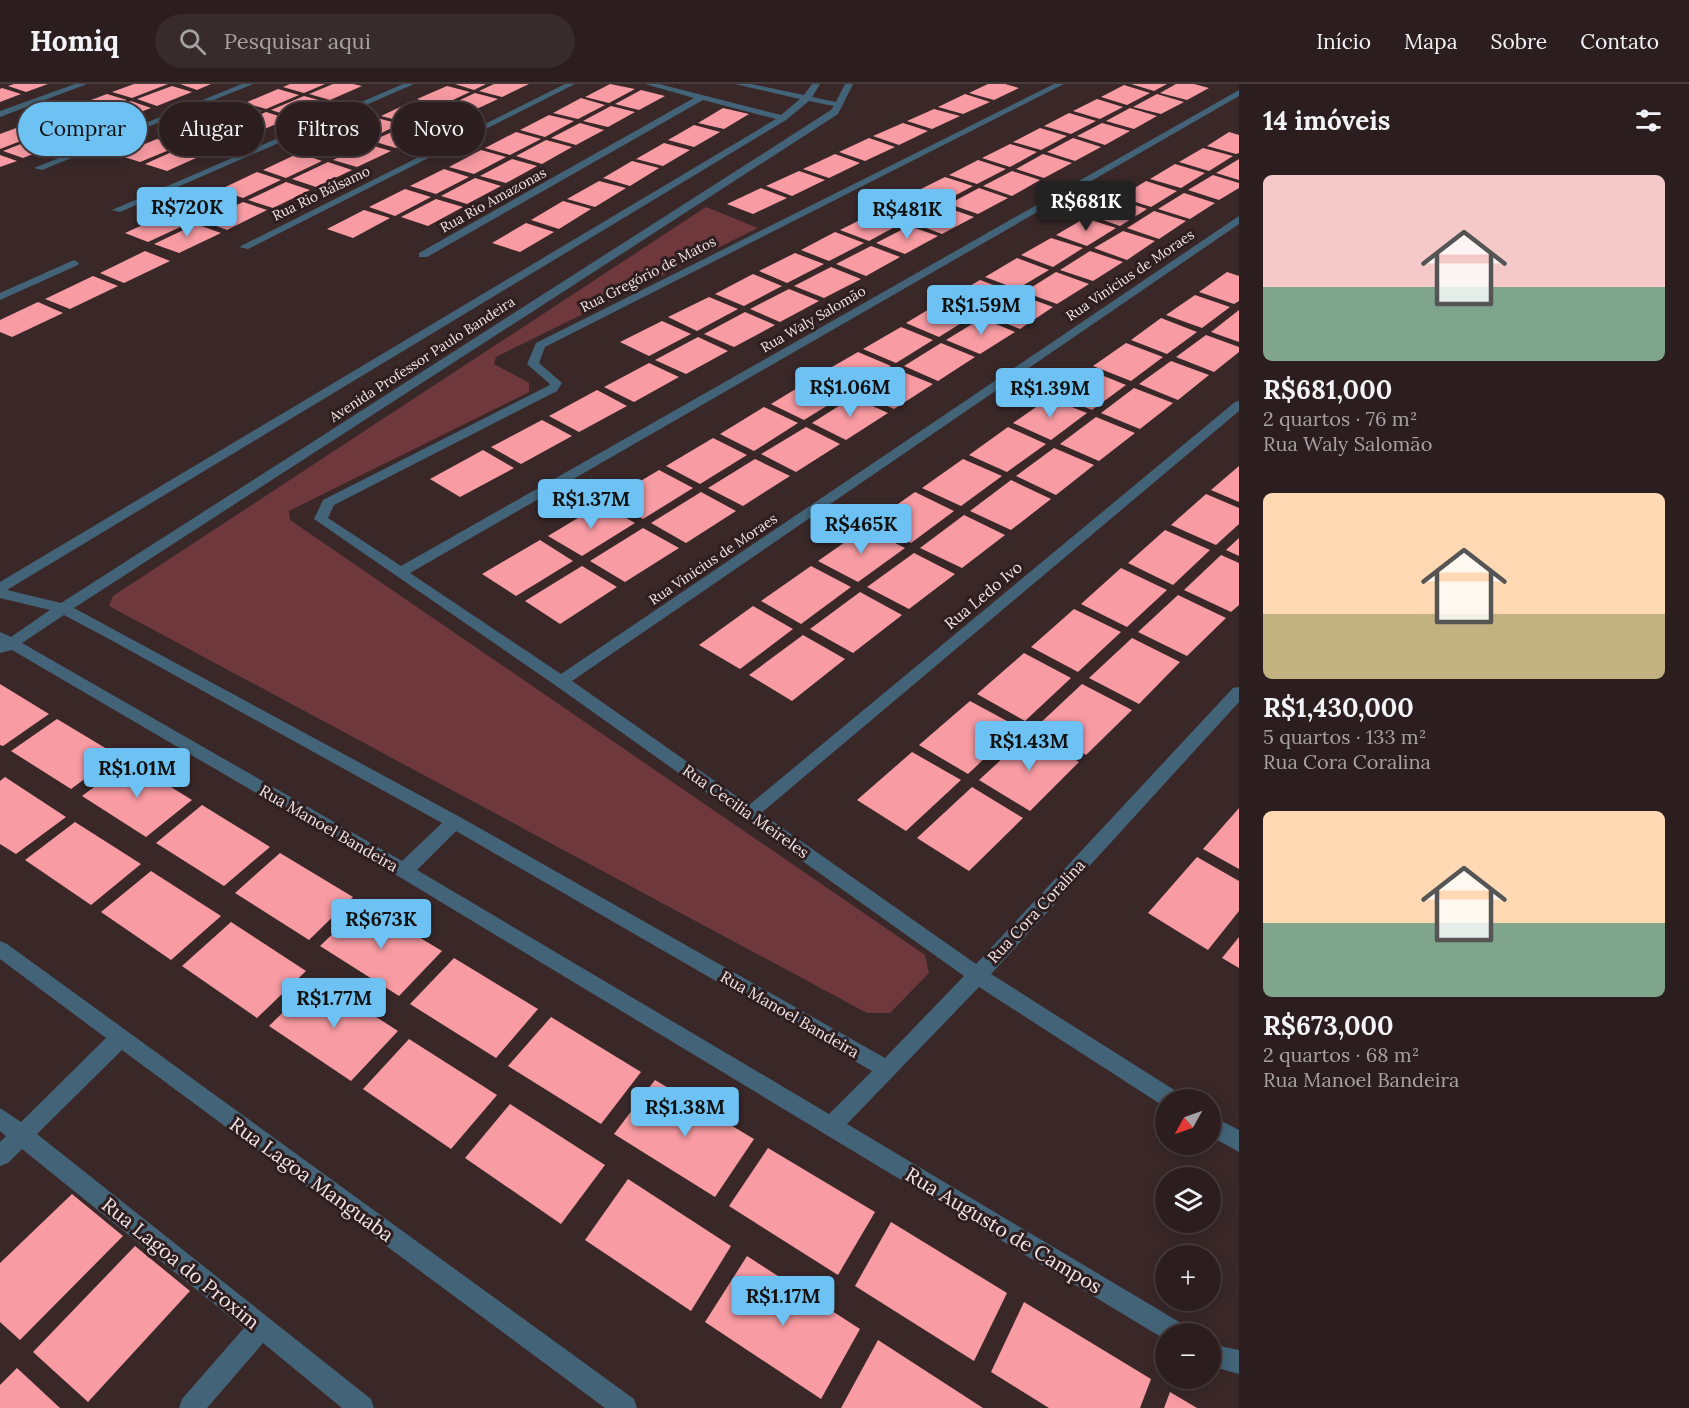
<!DOCTYPE html>
<html lang="pt">
<meta charset="utf-8">
<style>
:root{--surface:#2c1e1f;--page:#382b2c;--text:#f1f3f6;--muted:#a6a2a4;--line:#483c3d;--accent:#6ec2f3}
body{margin:0;font-family:Lora,serif;background:var(--page);color:var(--text);height:100vh;display:flex;flex-direction:column;font-size:22px;white-space:nowrap}
*{box-sizing:border-box;margin:0}
p{font-size:20px;color:var(--muted)}
.icon{flex:none;width:33px;height:33px;fill:none;stroke:currentColor;stroke-width:2;stroke-linecap:round;stroke-linejoin:round}
.map{position:relative;flex:1;overflow:hidden}
.details{display:flex;flex-direction:column;background:var(--surface);width:450px}
.details>*{flex:none}
.guide{position:absolute;left:18px;top:18px;width:570px;height:54px;display:flex;gap:12px}
.needle{width:39px;rotate:230deg}
.buttons{position:absolute;left:1155px;top:1005px;display:grid;gap:12px}
.buttons a{display:grid;place-items:center;width:66px;height:66px;border-radius:50%;background:var(--surface);box-shadow:0 3px 15px #0003,0 0 0 2px var(--line);font-size:30px}
.price{position:absolute;translate:-50% -51px;padding:0 14px;border-radius:6px;background:var(--accent);color:#111;font-size:20px;line-height:39px;filter:drop-shadow(0 2px 3px #0008)}
.price::after{content:'';position:absolute;left:50%;top:36px;width:18px;height:14px;margin-left:-9px;background:inherit;clip-path:polygon(0 0,100% 0,50% 100%)}
.price.on{background:#222;color:#fff}
ul{padding:0;list-style:none}
li{display:grid;align-content:center;gap:12px;height:318px;padding:0 24px}
li span{display:grid;place-items:center;height:186px;border-radius:9px;color:#555}
li>.icon{margin-inline-start:auto}
span .icon{width:108px;height:108px;fill:#fffc;stroke-width:1}
li b{font-size:26px}
h2{display:flex;justify-content:space-between;align-items:center;height:72px;padding:0 24px;font-size:26px}
.tag{padding:0 21px;border-radius:27px;background:var(--surface);box-shadow:0 3px 15px #0003,0 0 0 2px var(--line);font-size:21px;line-height:54px}
.tag.on{background:var(--accent);color:#111}
header{display:flex;align-items:center;gap:36px;box-sizing:border-box;height:84px;padding:0 30px;background:var(--surface);border-bottom:2px solid var(--line)}
header strong{font-size:28px}
nav{display:flex;gap:33px;margin-inline-start:auto;font-size:21px}
.search{width:420px;height:54px;background:var(--page);display:flex;align-items:center;gap:15px;box-sizing:border-box;padding:0 21px;border-radius:33px;color:var(--muted);font-size:22px}
main{display:flex;flex:1;min-height:0}
.map>svg:first-child{display:block}
.green{fill:#6e383d}
.building{fill:#f89ba3}
.lines{fill:none;stroke-linecap:round;stroke-linejoin:round}
.minor{fill:#436478;fill-rule:evenodd}
.labels{text-anchor:middle;dominant-baseline:central;stroke-width:6;stroke-linejoin:round;paint-order:stroke}
.far-street-label{font-size:14px;fill:#f0e4e5;stroke:#2f1e1f}
.street-label{font-size:16px;fill:#f0e4e5;stroke:#2f1e1f}
.near-street-label{font-size:20px;fill:#f0e4e5;stroke:#2f1e1f}
</style>
<header>
<strong>Homiq</strong>
<div class="search"><svg class="icon" aria-label="search" viewBox="0 0 24 24"><circle cx="10" cy="10" r="6"/><path d="M15 15l6 6"/></svg>Pesquisar aqui</div>
<nav><a>Início</a><a>Mapa</a><a>Sobre</a><a>Contato</a></nav>
</header>
<main>
<div class="map">
<svg width="1239" height="1324" viewBox="0 0 1239 1324">
<rect width="100%" height="100%" fill="#3a2829"/>
<polygon class="green" points="706,123 758,144 496,273 494,280 529,299 529,308 289,427 290,436 925,871 929,889 890,929 867,929 109,522 113,512"/>
<g class="building">
<polygon points="14,0 48,0 26,8 8,2"/>
<polygon points="134,0 168,0 132,14 112,8"/>
<polygon points="180,0 211,0 197,6"/>
<polygon points="290,0 325,0 304,9 283,3"/>
<polygon points="333,0 353,0 362,2 330,16 309,10"/>
<polygon points="455,0 486,0 474,6"/>
<polygon points="494,0 529,0 502,13 479,7"/>
<polygon points="610,0 635,5 609,19 585,13"/>
<polygon points="988,0 1005,0 1019,4 994,16 969,9"/>
<polygon points="1131,0 1167,0 1154,7"/>
<polygon points="1176,0 1194,0 1209,4 1187,16 1160,9"/>
<polygon points="1124,1 1150,9 1127,21 1101,13"/>
<polygon points="172,2 192,8 157,22 137,15"/>
<polygon points="447,2 470,8 440,22 417,15"/>
<polygon points="2,4 21,10 0,18 0,5"/>
<polygon points="278,5 299,11 266,25 245,19"/>
<polygon points="641,6 665,12 639,26 615,20"/>
<polygon points="475,9 498,15 468,29 445,23"/>
<polygon points="107,10 127,16 89,30 70,24"/>
<polygon points="965,10 990,18 963,30 938,23"/>
<polygon points="1157,10 1184,18 1161,30 1133,23"/>
<polygon points="304,12 326,18 293,33 271,26"/>
<polygon points="581,14 605,21 578,35 553,29"/>
<polygon points="1097,15 1123,23 1100,35 1073,27"/>
<polygon points="131,17 151,24 114,38 94,32"/>
<polygon points="413,17 435,24 404,38 381,32"/>
<polygon points="240,21 261,27 226,42 205,35"/>
<polygon points="611,22 635,28 608,43 583,37"/>
<polygon points="723,24 749,30 724,45 698,39"/>
<polygon points="1130,24 1157,32 1134,45 1106,37"/>
<polygon points="441,25 464,31 433,46 410,40"/>
<polygon points="934,25 960,32 932,45 907,37"/>
<polygon points="64,26 84,32 45,47 25,41"/>
<polygon points="266,28 288,35 253,50 231,43"/>
<polygon points="1069,29 1096,37 1071,50 1044,42"/>
<polygon points="549,31 574,37 545,53 520,46"/>
<polygon points="89,34 109,40 70,56 50,49"/>
<polygon points="377,34 400,40 367,56 344,49"/>
<polygon points="199,37 221,44 184,59 163,52"/>
<polygon points="580,39 604,46 576,61 551,54"/>
<polygon points="903,39 928,47 899,61 873,52"/>
<polygon points="1102,39 1130,47 1105,61 1077,52"/>
<polygon points="694,41 720,48 694,63 668,56"/>
<polygon points="405,42 428,49 396,64 372,57"/>
<polygon points="19,43 39,50 0,65 0,50"/>
<polygon points="1040,44 1067,52 1041,66 1013,58"/>
<polygon points="226,45 248,52 211,68 189,61"/>
<polygon points="516,48 541,55 510,71 485,64"/>
<polygon points="1229,48 1239,51 1239,69 1236,70 1207,62"/>
<polygon points="44,51 64,58 23,74 3,67"/>
<polygon points="339,51 362,58 328,74 304,67"/>
<polygon points="869,54 895,63 865,77 839,68"/>
<polygon points="1073,54 1101,63 1075,77 1047,68"/>
<polygon points="157,55 179,62 140,78 118,71"/>
<polygon points="546,56 572,63 542,80 516,72"/>
<polygon points="664,59 690,66 663,82 636,75"/>
<polygon points="367,60 391,67 357,83 333,76"/>
<polygon points="1010,60 1037,68 1010,83 982,74"/>
<polygon points="183,63 205,70 167,87 145,80"/>
<polygon points="1203,64 1233,72 1209,87 1179,78"/>
<polygon points="481,66 506,73 474,90 449,83"/>
<polygon points="299,69 322,77 286,94 263,86"/>
<polygon points="835,70 860,79 829,94 803,85"/>
<polygon points="1043,70 1072,79 1044,94 1016,85"/>
<polygon points="0,71 17,77 0,83"/>
<polygon points="512,75 537,82 506,99 480,92"/>
<polygon points="1239,75 1239,96 1216,89"/>
<polygon points="978,76 1006,85 977,100 949,91"/>
<polygon points="632,77 659,84 630,102 603,94"/>
<polygon points="328,78 352,86 316,103 292,95"/>
<polygon points="1175,80 1205,89 1181,104 1150,95"/>
<polygon points="444,85 469,93 436,110 410,102"/>
<polygon points="799,87 825,96 792,112 766,102"/>
<polygon points="1012,87 1040,96 1012,112 983,102"/>
<polygon points="257,88 281,96 243,114 219,106"/>
<polygon points="1213,91 1239,99 1239,104 1219,116 1188,106"/>
<polygon points="945,93 973,102 943,118 915,108"/>
<polygon points="475,94 501,102 467,120 441,112"/>
<polygon points="599,97 626,104 595,123 567,115"/>
<polygon points="1146,97 1177,107 1151,123 1120,113"/>
<polygon points="286,98 310,106 273,124 248,116"/>
<polygon points="761,104 787,114 753,130 727,120"/>
<polygon points="979,104 1008,114 978,130 949,120"/>
<polygon points="405,105 431,113 395,132 369,123"/>
<polygon points="213,109 237,117 197,135 173,127"/>
<polygon points="1184,109 1215,119 1190,135 1158,125"/>
<polygon points="910,110 938,120 907,137 878,127"/>
<polygon points="436,115 463,123 428,142 401,133"/>
<polygon points="1116,115 1147,125 1120,142 1089,131"/>
<polygon points="563,117 591,125 559,145 531,136"/>
<polygon points="243,118 267,126 227,146 203,137"/>
<polygon points="945,123 974,133 942,150 913,139"/>
<polygon points="364,126 390,134 353,154 327,145"/>
<polygon points="1154,127 1186,137 1159,155 1127,144"/>
<polygon points="874,129 902,139 869,157 840,146"/>
<polygon points="167,130 191,138 148,158 125,149"/>
<polygon points="1085,134 1116,144 1087,162 1056,151"/>
<polygon points="526,139 554,148 520,168 492,159"/>
<polygon points="196,140 221,149 179,169 154,160"/>
<polygon points="909,142 938,152 905,170 876,159"/>
<polygon points="1123,147 1155,157 1127,176 1094,164"/>
<polygon points="835,148 864,159 829,177 801,166"/>
<polygon points="1051,154 1083,164 1053,183 1021,171"/>
<polygon points="871,162 900,173 866,192 836,180"/>
<polygon points="145,167 170,177 124,199 100,189"/>
<polygon points="1090,167 1123,178 1093,197 1060,186"/>
<polygon points="795,169 824,180 787,199 759,187"/>
<polygon points="1017,174 1049,186 1017,205 985,193"/>
<polygon points="831,183 861,195 824,214 794,202"/>
<polygon points="1056,188 1089,200 1057,220 1024,208"/>
<polygon points="1227,188 1239,192 1239,217 1234,220 1199,208"/>
<polygon points="753,190 782,202 744,222 715,210"/>
<polygon points="93,192 118,202 70,225 45,215"/>
<polygon points="980,196 1012,208 979,228 946,216"/>
<polygon points="789,205 819,217 780,238 750,225"/>
<polygon points="1020,211 1053,223 1020,245 986,231"/>
<polygon points="1195,211 1230,223 1202,244 1166,231"/>
<polygon points="709,213 738,225 697,247 668,233"/>
<polygon points="38,218 63,229 12,253 0,248 0,236"/>
<polygon points="941,218 974,231 939,253 906,239"/>
<polygon points="1239,226 1239,258 1211,248"/>
<polygon points="745,228 775,241 734,263 704,250"/>
<polygon points="982,234 1015,248 980,270 946,256"/>
<polygon points="1161,234 1197,248 1167,270 1131,256"/>
<polygon points="662,237 691,250 649,272 620,258"/>
<polygon points="901,243 933,256 896,279 863,265"/>
<polygon points="1206,251 1239,263 1239,268 1214,288 1176,273"/>
<polygon points="698,253 728,267 686,290 655,276"/>
<polygon points="941,259 975,273 938,297 904,282"/>
<polygon points="1126,259 1163,273 1131,297 1093,282"/>
<polygon points="858,268 891,282 851,306 818,291"/>
<polygon points="1171,277 1209,291 1178,316 1139,300"/>
<polygon points="649,279 679,293 634,318 604,303"/>
<polygon points="898,286 933,300 894,325 859,310"/>
<polygon points="1089,286 1126,301 1092,326 1054,310"/>
<polygon points="812,295 846,310 804,336 771,320"/>
<polygon points="1134,304 1173,319 1140,345 1101,329"/>
<polygon points="597,306 627,322 579,348 549,332"/>
<polygon points="853,313 888,329 846,356 812,339"/>
<polygon points="1049,314 1087,329 1051,356 1013,339"/>
<polygon points="764,323 798,339 754,367 720,350"/>
<polygon points="1096,333 1135,349 1099,377 1060,360"/>
<polygon points="542,336 572,352 521,380 491,363"/>
<polygon points="806,343 840,360 796,388 761,370"/>
<polygon points="1008,343 1046,360 1007,388 969,371"/>
<polygon points="713,354 747,371 700,400 666,382"/>
<polygon points="1054,364 1094,381 1056,411 1016,392"/>
<polygon points="483,366 514,384 460,413 430,395"/>
<polygon points="755,375 790,392 743,422 708,404"/>
<polygon points="963,375 1002,392 961,422 922,404"/>
<polygon points="1239,382 1239,418 1211,406"/>
<polygon points="659,386 693,404 643,435 609,416"/>
<polygon points="1011,396 1051,415 1011,446 970,427"/>
<polygon points="701,408 736,427 686,459 651,439"/>
<polygon points="915,408 954,427 911,459 871,439"/>
<polygon points="1206,410 1239,424 1239,440 1216,461 1171,441"/>
<polygon points="601,420 635,439 582,472 548,452"/>
<polygon points="964,431 1005,451 962,484 920,464"/>
<polygon points="643,444 679,464 625,498 590,477"/>
<polygon points="865,444 905,464 858,498 818,477"/>
<polygon points="1165,446 1210,466 1173,501 1128,479"/>
<polygon points="1239,454 1239,472 1226,466"/>
<polygon points="540,456 573,477 516,512 482,490"/>
<polygon points="914,469 955,490 909,525 867,503"/>
<polygon points="1221,471 1239,479 1239,521 1231,528 1184,506"/>
<polygon points="582,482 617,503 560,540 525,517"/>
<polygon points="811,482 851,503 801,540 761,517"/>
<polygon points="1121,484 1167,506 1127,543 1081,520"/>
<polygon points="860,508 902,531 853,569 810,545"/>
<polygon points="1178,511 1226,534 1187,572 1138,548"/>
<polygon points="753,522 793,545 740,585 699,561"/>
<polygon points="1074,525 1121,548 1078,588 1031,563"/>
<polygon points="803,551 845,575 792,617 749,591"/>
<polygon points="1132,554 1180,578 1139,620 1089,594"/>
<polygon points="1024,569 1071,594 1025,637 977,610"/>
<polygon points="0,600 49,630 3,662 0,661"/>
<polygon points="1082,600 1132,626 1086,671 1036,643"/>
<polygon points="970,617 1018,643 968,690 919,661"/>
<polygon points="57,635 117,671 71,705 11,667"/>
<polygon points="1029,650 1079,678 1030,727 979,696"/>
<polygon points="912,668 961,696 906,747 857,716"/>
<polygon points="129,677 192,716 146,753 82,712"/>
<polygon points="5,693 66,733 16,770 0,760 0,697"/>
<polygon points="972,703 1023,734 969,787 917,754"/>
<polygon points="202,721 270,763 224,802 156,759"/>
<polygon points="1239,724 1239,785 1203,765"/>
<polygon points="75,738 141,780 91,821 25,776"/>
<polygon points="280,769 353,813 309,856 235,809"/>
<polygon points="1197,773 1239,797 1239,827 1208,866 1148,829"/>
<polygon points="151,787 221,832 171,876 101,828"/>
<polygon points="364,820 442,867 399,912 320,862"/>
<polygon points="231,838 306,887 257,934 182,882"/>
<polygon points="1239,853 1239,884 1222,874"/>
<polygon points="454,874 538,925 496,974 410,920"/>
<polygon points="317,895 398,947 351,997 269,942"/>
<polygon points="551,933 641,988 601,1040 508,982"/>
<polygon points="409,955 497,1011 451,1065 363,1005"/>
<polygon points="655,996 754,1055 715,1113 614,1050"/>
<polygon points="510,1020 605,1081 561,1140 465,1074"/>
<polygon points="768,1064 875,1128 838,1191 729,1122"/>
<polygon points="628,1095 731,1162 691,1227 585,1156"/>
<polygon points="72,1110 123,1152 20,1256 0,1238 0,1179"/>
<polygon points="891,1138 1007,1209 974,1277 855,1202"/>
<polygon points="135,1162 190,1207 88,1318 33,1268"/>
<polygon points="747,1172 860,1245 821,1315 705,1238"/>
<polygon points="1024,1218 1151,1295 1140,1324 1049,1324 991,1288"/>
<polygon points="878,1256 983,1324 841,1324"/>
<polygon points="17,1284 60,1324 0,1324 0,1301"/>
<polygon points="1170,1308 1197,1324 1164,1324"/>
</g>
<g class="lines">
<g class="minor">
<polygon points="75,0 87,0 0,33 0,27"/>
<polygon points="242,0 253,0 42,86 34,84"/>
<polygon points="403,0 414,0 120,128 112,126"/>
<polygon points="565,0 575,0 248,165 239,163"/>
<path d="M 645,0 L 659,0 L 781,31 L 800,15 L 735,0 L 751,0 L 804,11 L 812,0 L 820,0 L 812,13 L 836,18 L 845,0 L 853,0 L 838,30 L 74,524 L 460,733 L 885,974 L 964,892 L 555,601 L 314,435 L 323,416 L 548,302 L 550,300 L 527,280 L 536,259 L 1054,0 L 1064,0 L 545,263 L 539,279 L 562,299 L 557,307 L 334,421 L 328,434 L 401,482 L 1239,6 L 1239,12 L 410,489 L 561,590 L 1239,132 L 1239,140 L 572,597 L 749,721 L 1235,318 L 1239,317 L 1239,327 L 761,729 L 976,880 L 1233,604 L 1239,603 L 1239,618 L 991,890 L 1179,1009 L 1182,1016 L 1166,1016 L 1165,1023 L 979,903 L 847,1040 L 1186,1242 L 1190,1250 L 1166,1250 L 1166,1256 L 398,792 L 12,566 L 0,569 L 0,548 L 11,553 L 50,526 L 0,514 L 0,498 L 776,35 L 703,16 L 427,173 L 419,173 L 419,169 L 694,14 ZM 809,17 L 834,22 L 831,26 L 61,519 L 7,506 L 786,36 ZM 64,531 L 111,556 L 442,739 L 402,777 L 22,559 ZM 456,747 L 872,987 L 829,1030 L 417,786 Z"/>
<polygon points="74,176 79,179 78,181 0,216 0,209"/>
<polygon points="0,857 7,860 634,1315 637,1324 605,1324 122,966 37,1050 371,1315 374,1324 342,1324 263,1259 207,1324 179,1324 182,1315 244,1244 22,1065 8,1079 0,1082 0,1058 6,1052 0,1047 0,1024 21,1038 106,954 0,875"/>
<polygon points="1210,1031 1239,1046 1239,1068 1210,1052"/>
<polygon points="1210,1257 1224,1263 1239,1266 1239,1290 1210,1282"/>
</g>
</g>
<g class="labels">
<g class="far-street-label">
<text transform="translate(321 109) rotate(-26)">Rua Rio Bálsamo</text>
<text transform="translate(493 116) rotate(-29)">Rua Rio Amazonas</text>
<text transform="translate(648 190) rotate(-27)">Rua Gregório de Matos</text>
<text transform="translate(1130 191) rotate(-34)">Rua Vinicius de Moraes</text>
<text transform="translate(813 235) rotate(-30)">Rua Waly Salomão</text>
<text transform="translate(422 275) rotate(-33)">Avenida Professor Paulo Bandeira</text>
<text transform="translate(713 475) rotate(-34)">Rua Vinicius de Moraes</text>
</g>
<g class="street-label">
<text transform="translate(983 511) rotate(-40)">Rua Ledo Ivo</text>
<text transform="translate(746 727) rotate(35)">Rua Cecilia Meireles</text>
<text transform="translate(329 744) rotate(30)">Rua Manoel Bandeira</text>
<text transform="translate(1036 827) rotate(-47)">Rua Cora Coralina</text>
<text transform="translate(790 930) rotate(30)">Rua Manoel Bandeira</text>
</g>
<g class="near-street-label">
<text transform="translate(312 1095) rotate(36)">Rua Lagoa Manguaba</text>
<text transform="translate(1004 1146) rotate(31)">Rua Augusto de Campos</text>
<text transform="translate(181 1179) rotate(39)">Rua Lagoa do Proxim</text>
</g>
</g>
</svg>
<div class="buttons">
<a><svg class="needle" viewBox="-14 -14 28 28"><path d="M0-13l5 13h-10z" fill="#e53935"/><path d="M0 13l5-13h-10z" fill="#a6a2a4"/></svg></a>
<a><svg class="icon" aria-label="layers" viewBox="0 0 24 24"><path d="M12 4l9 5-9 5-9-5zM3 14l9 5 9-5"/></svg></a>
<a>+</a>
<a>−</a>
</div>
<b class="price on" style="left:1086px;top:148px">R$681K</b>
<b class="price" style="left:187px;top:154px">R$720K</b>
<b class="price" style="left:907px;top:156px">R$481K</b>
<b class="price" style="left:981px;top:252px">R$1.59M</b>
<b class="price" style="left:850px;top:334px">R$1.06M</b>
<b class="price" style="left:1050px;top:335px">R$1.39M</b>
<b class="price" style="left:591px;top:446px">R$1.37M</b>
<b class="price" style="left:861px;top:471px">R$465K</b>
<b class="price" style="left:1029px;top:688px">R$1.43M</b>
<b class="price" style="left:137px;top:715px">R$1.01M</b>
<b class="price" style="left:381px;top:866px">R$673K</b>
<b class="price" style="left:334px;top:945px">R$1.77M</b>
<b class="price" style="left:685px;top:1054px">R$1.38M</b>
<b class="price" style="left:783px;top:1243px">R$1.17M</b>
<div class="guide">
<a class="tag on">Comprar</a>
<a class="tag">Alugar</a>
<a class="tag">Filtros</a>
<a class="tag">Novo</a>
</div>
</div>
<section class="details">
<h2>14 imóveis<svg class="icon" aria-label="filters" viewBox="0 0 24 24"><path d="M4 7h16M4 17h16"/><circle cx="9" cy="7" r="2"/><circle cx="15" cy="17" r="2"/></svg></h2>
<ul>
<li><span style="background:linear-gradient(#f6c9c9 60%,#7fa58c 0)"><svg class="icon" aria-label="home" viewBox="0 0 24 24"><path d="M3 11l9-7 9 7M6 9v11h12V9"/></svg></span><div><b>R$681,000</b><p>2 quartos · 76 m²</p><p>Rua Waly Salomão</p></div></li>
<li><span style="background:linear-gradient(#ffd9b3 65%,#c2b280 0)"><svg class="icon" aria-label="home" viewBox="0 0 24 24"><path d="M3 11l9-7 9 7M6 9v11h12V9"/></svg></span><div><b>R$1,430,000</b><p>5 quartos · 133 m²</p><p>Rua Cora Coralina</p></div></li>
<li><span style="background:linear-gradient(#ffd9b3 60%,#7fa58c 0)"><svg class="icon" aria-label="home" viewBox="0 0 24 24"><path d="M3 11l9-7 9 7M6 9v11h12V9"/></svg></span><div><b>R$673,000</b><p>2 quartos · 68 m²</p><p>Rua Manoel Bandeira</p></div></li>
</ul>
</section>
</main>
